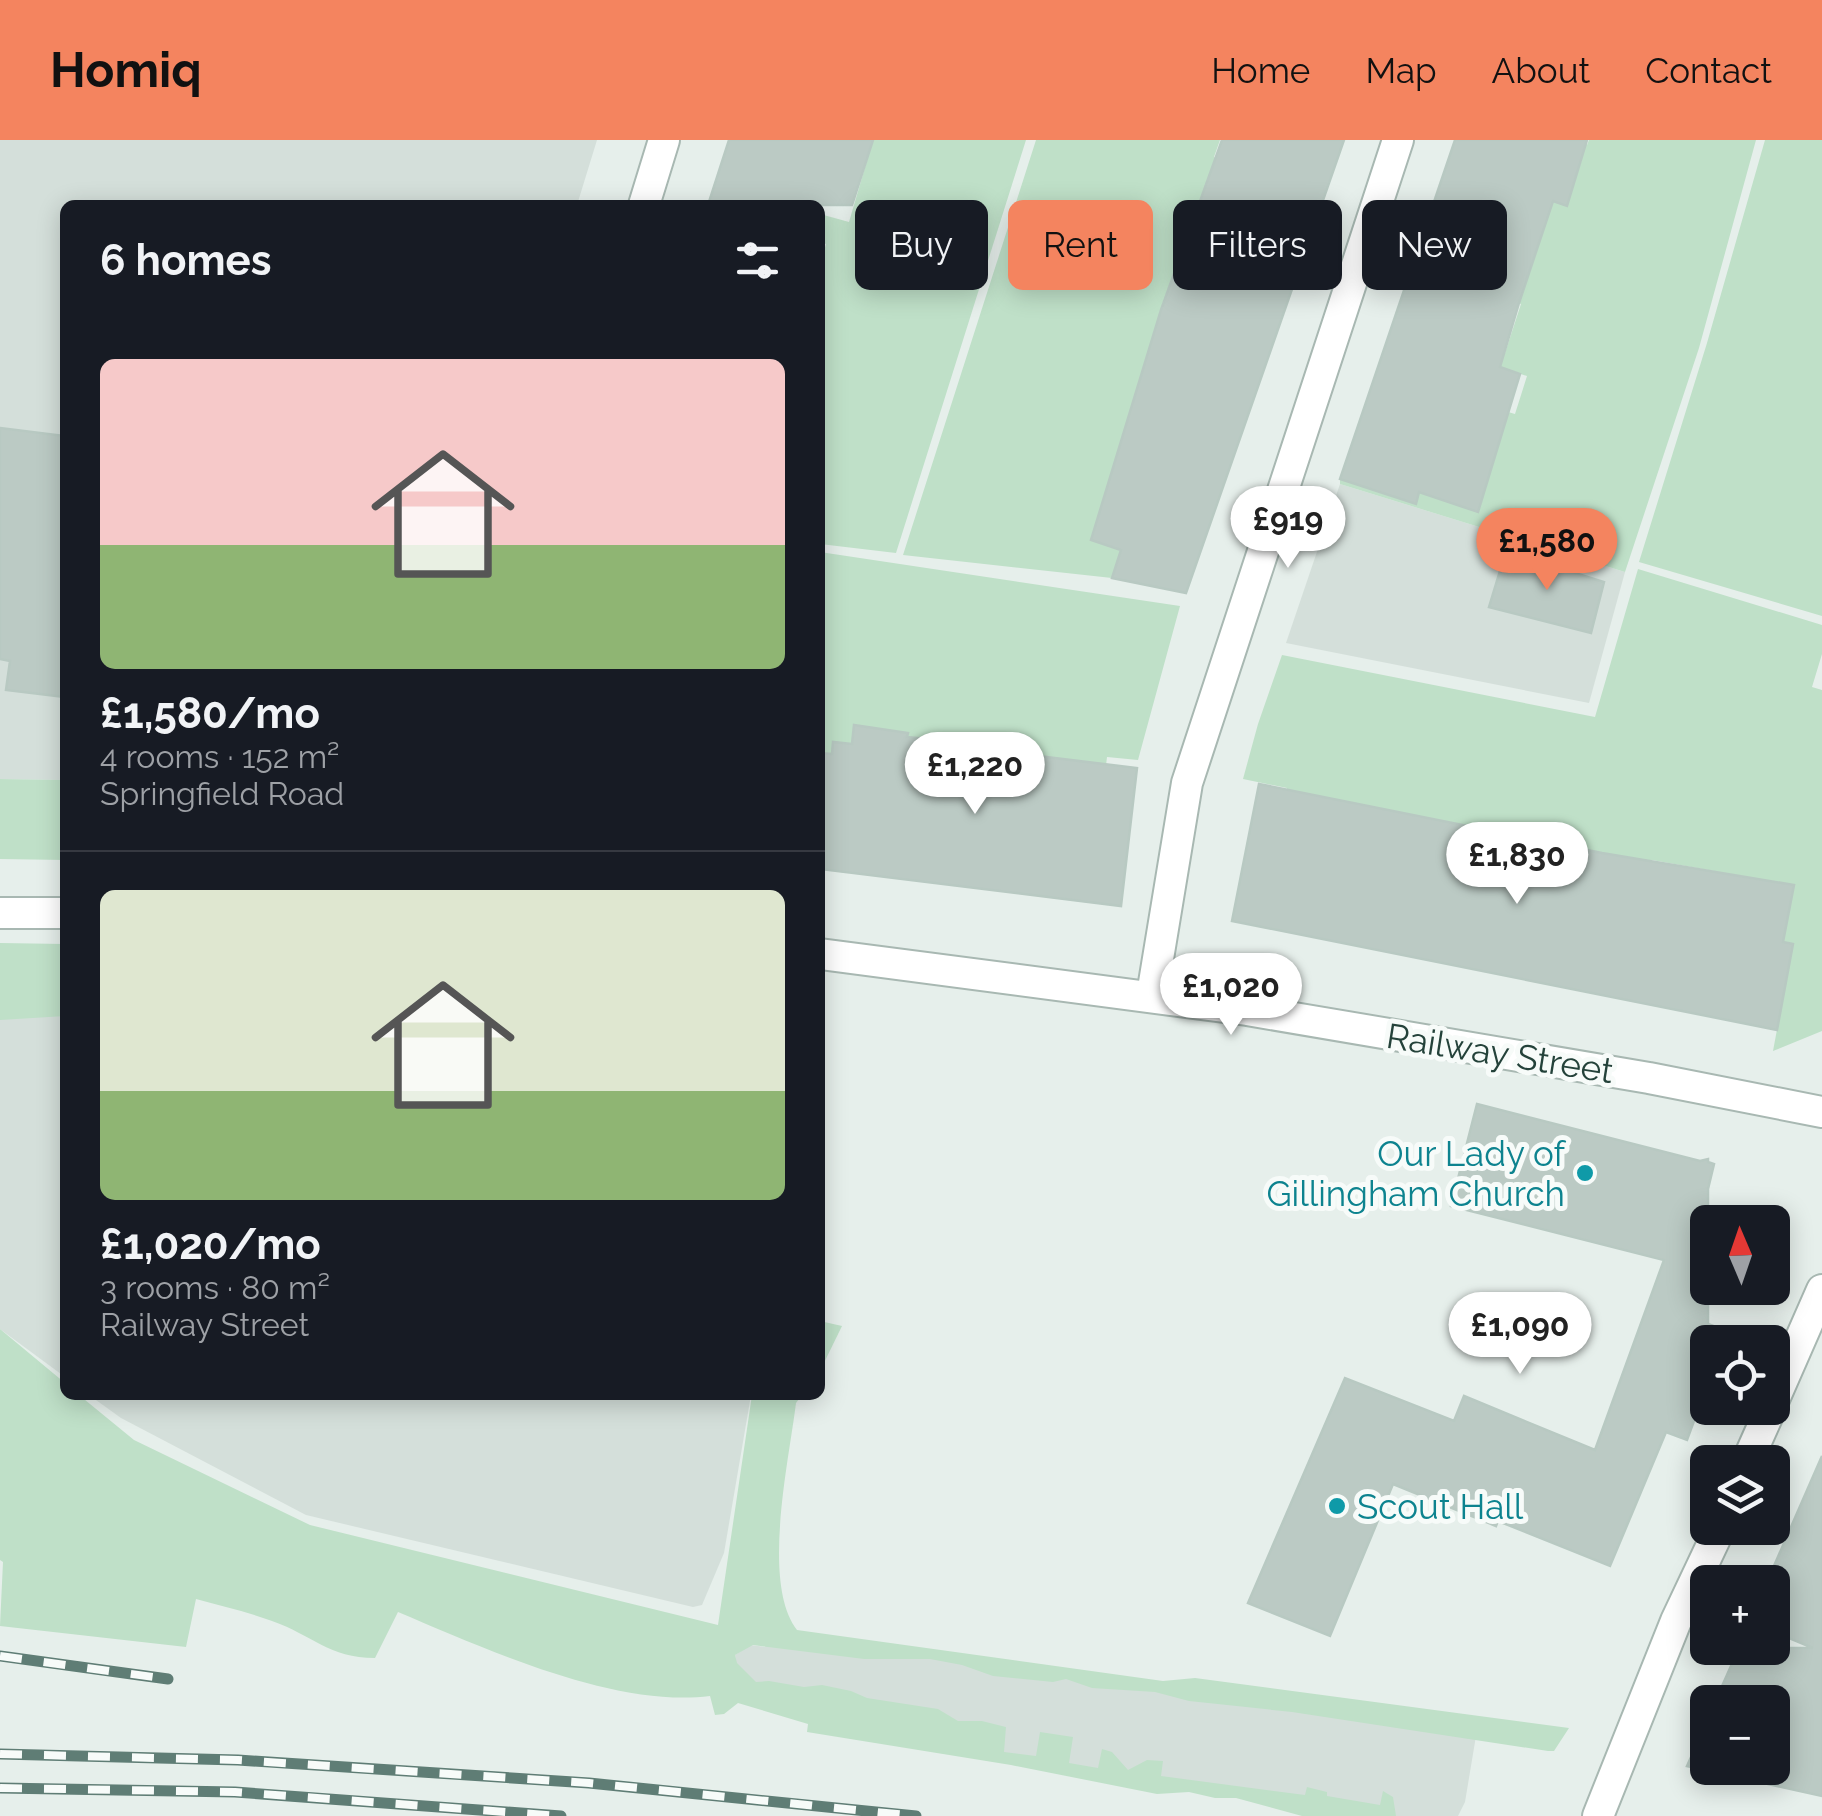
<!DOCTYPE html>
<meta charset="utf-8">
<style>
:root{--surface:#171b24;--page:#20242c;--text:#f1f3f6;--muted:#9ea1a6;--line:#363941;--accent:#f4845f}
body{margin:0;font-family:Raleway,sans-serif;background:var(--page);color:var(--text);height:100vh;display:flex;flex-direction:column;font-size:38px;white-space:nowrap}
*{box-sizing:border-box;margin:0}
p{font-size:32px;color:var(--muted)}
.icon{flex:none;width:55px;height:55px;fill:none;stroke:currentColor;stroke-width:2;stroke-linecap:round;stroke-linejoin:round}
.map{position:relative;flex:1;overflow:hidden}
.panel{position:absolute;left:60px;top:60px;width:765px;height:1200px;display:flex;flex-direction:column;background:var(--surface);border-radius:15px;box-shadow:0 5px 25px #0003}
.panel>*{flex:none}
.top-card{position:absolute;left:855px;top:60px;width:815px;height:90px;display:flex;gap:20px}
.needle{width:65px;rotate:358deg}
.buttons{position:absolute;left:1690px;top:1065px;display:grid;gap:20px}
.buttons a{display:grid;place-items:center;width:100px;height:100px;border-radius:15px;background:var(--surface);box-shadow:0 5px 25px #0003;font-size:50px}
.price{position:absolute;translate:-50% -85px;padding:0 22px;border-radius:35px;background:#fff;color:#222;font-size:32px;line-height:65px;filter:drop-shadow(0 2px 5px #0008)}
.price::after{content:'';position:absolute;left:50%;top:60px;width:30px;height:22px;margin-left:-15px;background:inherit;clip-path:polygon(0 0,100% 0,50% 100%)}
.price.selected{background:var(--accent);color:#111}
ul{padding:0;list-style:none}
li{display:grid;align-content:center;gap:20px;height:530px;padding:0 40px}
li+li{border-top:2px solid var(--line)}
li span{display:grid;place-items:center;height:310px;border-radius:15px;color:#555}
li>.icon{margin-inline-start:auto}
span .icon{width:180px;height:180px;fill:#fffc;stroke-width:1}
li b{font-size:42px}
h2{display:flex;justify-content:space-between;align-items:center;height:120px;padding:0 40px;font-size:42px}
.tag{padding:0 35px;border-radius:15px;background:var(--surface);box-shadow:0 5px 25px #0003;font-size:35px;line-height:90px}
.tag.selected{background:var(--accent);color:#111}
header{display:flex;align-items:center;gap:60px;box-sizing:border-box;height:140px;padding:0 50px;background:var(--accent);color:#111}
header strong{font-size:48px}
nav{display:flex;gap:55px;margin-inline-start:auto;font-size:35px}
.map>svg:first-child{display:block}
.built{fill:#d4dfda}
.green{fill:#bfe0c8}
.building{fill:#bbcac4;stroke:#b8c9c2;stroke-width:2.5}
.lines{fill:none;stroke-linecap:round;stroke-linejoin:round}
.minor-casing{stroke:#a8b8b2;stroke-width:34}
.minor{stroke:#fff;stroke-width:30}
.rail-casing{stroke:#5f7d75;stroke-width:11}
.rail{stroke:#f7fbf9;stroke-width:8;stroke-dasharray:22;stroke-linecap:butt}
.culture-dot{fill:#0f9aa8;stroke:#f7fbf9;stroke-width:4}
.labels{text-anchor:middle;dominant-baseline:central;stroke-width:10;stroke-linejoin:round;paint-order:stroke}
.street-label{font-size:35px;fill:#24423a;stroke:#f7fbf9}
.culture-label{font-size:35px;fill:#0d838f;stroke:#f7fbf9;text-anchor:end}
</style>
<header>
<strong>Homiq</strong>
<nav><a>Home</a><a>Map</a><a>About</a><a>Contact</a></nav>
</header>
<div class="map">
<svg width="1822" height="1676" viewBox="0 0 1822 1676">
<rect width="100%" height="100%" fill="#e6efeb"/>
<g class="built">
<polygon points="0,0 597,0 577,65 65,65 65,640 0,639"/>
<polygon points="1340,344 1625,432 1589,563 1286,503"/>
<polygon points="65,860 65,1237 0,1189 0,865"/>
<polygon points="89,1255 751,1255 724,1413 702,1465 693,1467 306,1375 121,1278"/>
<polygon points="767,1495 1477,1590 1465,1662 1458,1676 1379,1676 943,1609 741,1556 735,1515 750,1505 765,1507"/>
</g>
<g class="green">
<polygon points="873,0 1026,0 896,413 820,404 820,125 826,104 820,102 820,74 849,82"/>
<polygon points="1036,0 1220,0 1214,17 1245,28 1207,41 1189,91 1222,104 1213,129 1180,118 1091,399 1121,410 1112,438 903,415"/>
<polygon points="1572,0 1587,5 1589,0 1756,0 1699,208 1625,432 1340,344 1340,339 1415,364 1419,352 1479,371 1485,349 1472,344 1484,265 1515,274 1527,236 1469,217 1473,204 1505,213 1521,164 1490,154 1523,52 1567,65 1582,19 1571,15"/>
<polygon points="1765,0 1822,0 1822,476 1639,422 1707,203"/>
<polygon points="820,412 1180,466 1138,620 1107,617 1100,678 985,632 987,605 901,655 908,594 852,604 833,602 828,644 820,613"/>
<polygon points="1638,429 1822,485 1822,514 1812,547 1822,550 1822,891 1773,911 1793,804 1783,802 1793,745 1652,720 1641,774 1381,669 1313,655 1276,704 1287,648 1243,639 1258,584 1282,515 1595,577"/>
<polygon points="0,639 65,640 65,720 0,719"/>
<polygon points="0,803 65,804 65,876 0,880"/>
<polygon points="820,1181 842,1186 820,1231"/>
<path d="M 0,1189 L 65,1243 L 65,1255 L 79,1255 L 134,1300 L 310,1385 L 718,1485 L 752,1255 L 802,1255 L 796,1263 C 789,1321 761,1443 797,1490 L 1163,1541 L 1195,1538 L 1569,1588 L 1554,1611 L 1548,1611 L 1292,1572 L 1189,1561 L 1155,1552 L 1092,1548 L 1066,1539 L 1053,1542 L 993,1536 L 962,1525 L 930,1519 L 864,1519 L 753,1505 L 735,1515 L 737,1523 L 756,1542 L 769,1541 L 804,1547 L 822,1545 L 851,1551 L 867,1558 L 938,1569 L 958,1581 L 982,1581 L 1006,1587 L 1004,1612 L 1036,1616 L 1040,1592 L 1073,1597 L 1069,1623 L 1098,1628 L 1102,1609 L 1112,1612 L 1128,1630 L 1147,1620 L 1163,1621 L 1161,1636 L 1305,1655 L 1307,1647 L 1327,1652 L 1327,1656 L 1380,1665 L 1383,1651 L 1393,1657 L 1396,1676 L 1302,1676 L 1236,1658 L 1215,1658 L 1189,1652 L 1157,1654 L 1011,1625 L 807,1592 L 808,1584 L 738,1563 L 724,1574 L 715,1575 L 710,1556 C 614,1568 486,1509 398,1472 L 375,1518 C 329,1518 312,1495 272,1481 C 248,1472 221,1466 196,1459 L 186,1507 L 0,1486 L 3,1422 L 0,1420 Z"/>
</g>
<g class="building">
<polygon points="729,0 873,0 852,65 708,65"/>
<polygon points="1222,0 1344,0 1186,453 1112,438 1121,410 1091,400 1161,170"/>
<polygon points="1455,0 1587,0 1567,66 1553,61 1519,163 1500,227 1520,234 1478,372 1419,352 1416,364 1340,339"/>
<polygon points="0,288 65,296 65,557 6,550 10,521 0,519"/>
<polygon points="1506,411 1604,442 1591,493 1489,467"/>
<polygon points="854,585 908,593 907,597 988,605 988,610 1137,628 1121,766 820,729 820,613 832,614 833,602 852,604"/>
<polygon points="1259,644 1602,713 1794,745 1783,802 1793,804 1777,890 1232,781"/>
<polygon points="1477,964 1700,1021 1708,1019 1708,1022 1714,1024 1708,1049 1708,1184 1727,1191 1722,1202 1708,1202 1708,1243 1687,1300 1666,1292 1610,1426 1498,1381 1496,1386 1393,1344 1330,1496 1248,1463 1345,1238 1454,1281 1464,1256 1595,1310 1664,1120 1451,1066"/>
<polygon points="1822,1316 1822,1656 1687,1626 1708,1579 1708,1628 1772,1628 1772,1562 1715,1562 1739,1508 1813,1508 1772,1491 1772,1442 1767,1442"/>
</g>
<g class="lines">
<g class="minor-casing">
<g id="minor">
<polyline points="644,65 664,0"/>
<polyline points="0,773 65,773"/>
<polyline points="820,814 1247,870 1649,938 1822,972"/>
<polyline points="1152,855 1187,643 1398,0"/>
<polyline points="1772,1264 1822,1150"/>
<polyline points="1747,1322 1771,1268"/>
<polyline points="1598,1676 1676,1481 1720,1388"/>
</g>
</g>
<use href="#minor" class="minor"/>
<g class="rail-casing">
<g id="rail">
<polyline points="0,1516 168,1539"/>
<polyline points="0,1614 238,1620 589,1643 916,1676"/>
<polyline points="0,1648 235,1652 561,1676"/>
</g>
</g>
<use href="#rail" class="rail"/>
</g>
<g class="culture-dot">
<circle cx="1585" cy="1033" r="10"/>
<circle cx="1337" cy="1366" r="10"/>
</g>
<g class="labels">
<g class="street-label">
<text transform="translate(1500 913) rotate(9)">Railway Street</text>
</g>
<g class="culture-label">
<text x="1565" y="1013">Our Lady of<tspan x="1565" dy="40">Gillingham Church</tspan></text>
<text x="1357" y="1366" text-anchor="start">Scout Hall</text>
</g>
</g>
</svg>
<div class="buttons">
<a><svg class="needle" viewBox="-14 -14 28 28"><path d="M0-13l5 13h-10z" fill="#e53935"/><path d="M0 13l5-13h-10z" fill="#9ea1a6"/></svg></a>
<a><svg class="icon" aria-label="locate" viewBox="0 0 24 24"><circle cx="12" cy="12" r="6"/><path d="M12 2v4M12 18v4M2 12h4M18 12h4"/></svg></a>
<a><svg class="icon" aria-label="layers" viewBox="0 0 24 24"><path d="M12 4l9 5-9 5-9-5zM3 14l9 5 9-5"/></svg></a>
<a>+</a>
<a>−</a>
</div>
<b class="price" style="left:1288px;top:431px">£919</b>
<b class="price selected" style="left:1547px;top:453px">£1,580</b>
<b class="price" style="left:975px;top:677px">£1,220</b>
<b class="price" style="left:1517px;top:767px">£1,830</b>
<b class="price" style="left:1231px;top:898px">£1,020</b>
<b class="price" style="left:1520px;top:1237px">£1,090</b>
<div class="top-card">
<a class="tag">Buy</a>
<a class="tag selected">Rent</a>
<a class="tag">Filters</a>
<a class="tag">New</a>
</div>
<section class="panel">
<h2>6 homes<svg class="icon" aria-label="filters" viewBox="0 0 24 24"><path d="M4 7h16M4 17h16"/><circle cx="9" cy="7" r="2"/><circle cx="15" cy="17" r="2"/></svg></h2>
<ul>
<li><span style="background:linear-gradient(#f6c9c9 60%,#8fb573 0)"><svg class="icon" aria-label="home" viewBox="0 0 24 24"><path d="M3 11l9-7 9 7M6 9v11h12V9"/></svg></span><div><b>£1,580/mo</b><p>4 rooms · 152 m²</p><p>Springfield Road</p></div></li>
<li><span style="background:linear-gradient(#dfe7d0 65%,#8fb573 0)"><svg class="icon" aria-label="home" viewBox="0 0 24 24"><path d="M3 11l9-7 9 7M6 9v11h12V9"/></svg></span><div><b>£1,020/mo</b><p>3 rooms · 80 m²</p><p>Railway Street</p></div></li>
</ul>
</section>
</div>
